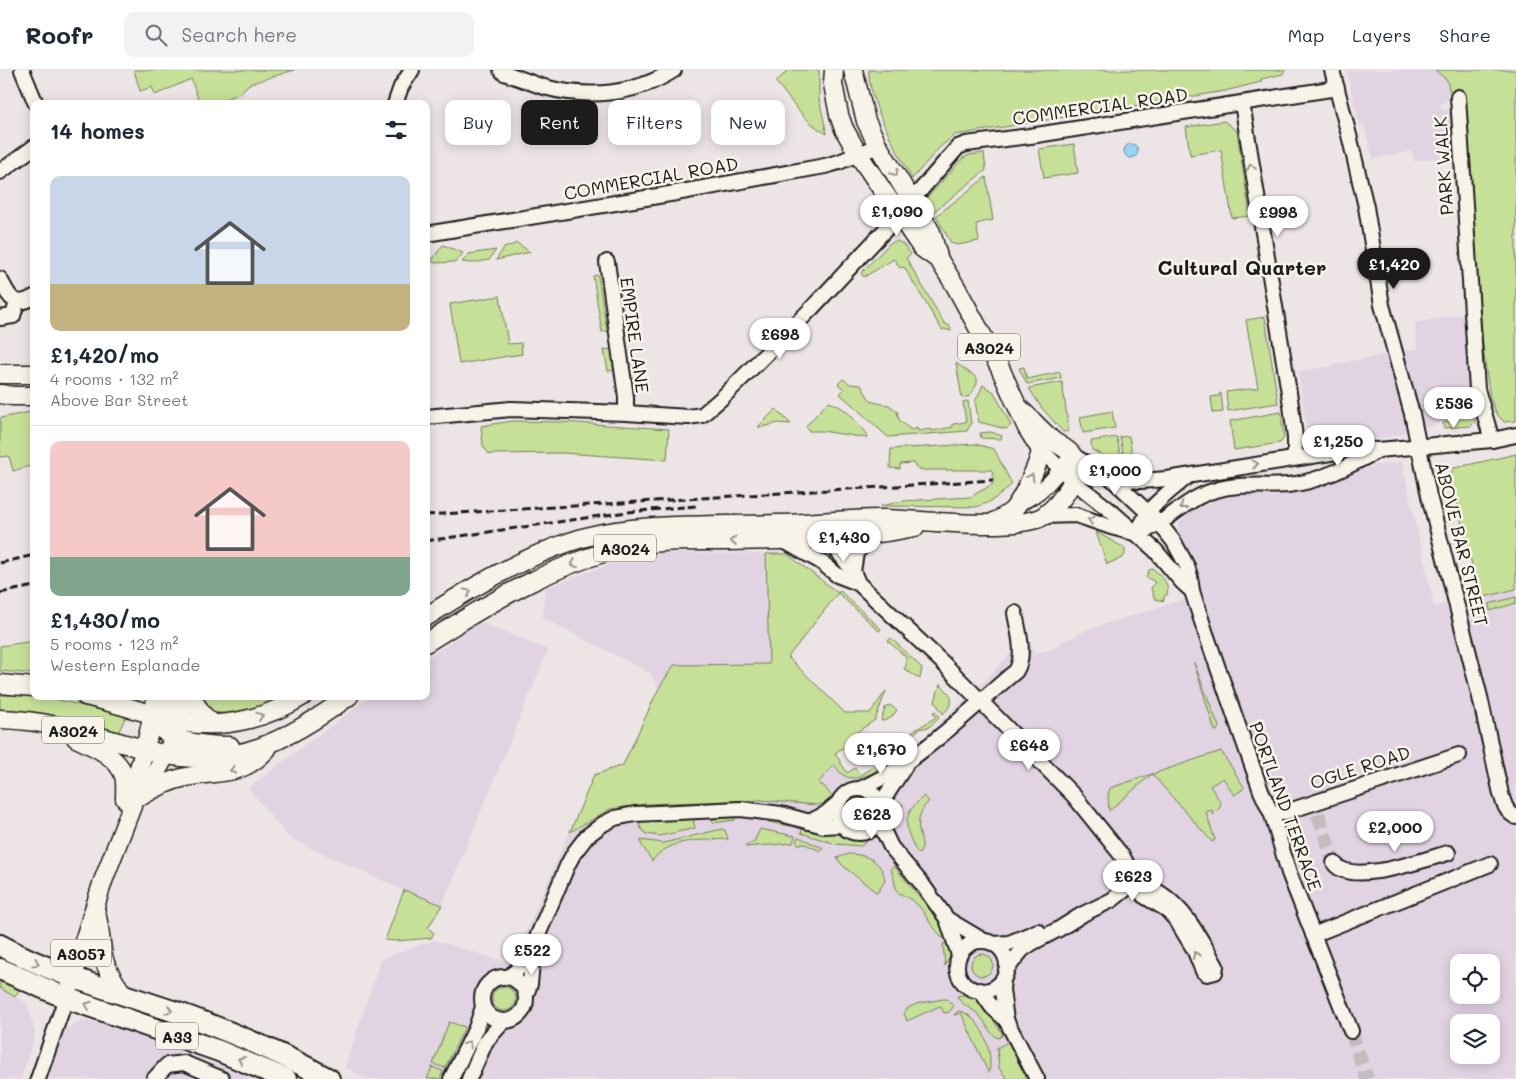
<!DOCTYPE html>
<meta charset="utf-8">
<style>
:root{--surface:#fff;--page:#f2f2f3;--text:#1f2937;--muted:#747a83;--line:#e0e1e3;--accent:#1c1c1c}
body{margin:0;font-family:Mali,sans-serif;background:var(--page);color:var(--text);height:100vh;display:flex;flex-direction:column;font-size:19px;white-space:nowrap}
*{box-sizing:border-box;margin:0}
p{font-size:16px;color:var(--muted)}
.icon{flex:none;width:28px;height:28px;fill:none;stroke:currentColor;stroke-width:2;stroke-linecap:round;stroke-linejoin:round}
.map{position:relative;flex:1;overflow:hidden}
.sheet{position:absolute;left:30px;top:30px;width:400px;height:600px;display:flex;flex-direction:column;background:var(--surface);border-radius:10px;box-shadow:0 2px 12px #0003}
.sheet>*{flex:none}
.hud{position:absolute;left:445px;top:30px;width:475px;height:45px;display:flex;gap:10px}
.fabs{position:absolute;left:1450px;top:884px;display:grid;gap:10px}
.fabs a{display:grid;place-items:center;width:50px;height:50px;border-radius:10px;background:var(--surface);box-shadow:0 2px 12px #0003;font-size:25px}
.price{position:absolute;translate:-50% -42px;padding:0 11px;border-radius:18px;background:#fff;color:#222;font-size:16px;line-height:32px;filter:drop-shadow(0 1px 2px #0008)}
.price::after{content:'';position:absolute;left:50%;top:30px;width:15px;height:11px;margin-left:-8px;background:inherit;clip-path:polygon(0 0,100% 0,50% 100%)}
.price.on{background:var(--accent);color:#fff}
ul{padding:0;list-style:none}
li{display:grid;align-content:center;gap:10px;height:265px;padding:0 20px}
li+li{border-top:1px solid var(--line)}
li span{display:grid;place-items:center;height:155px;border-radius:10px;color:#555}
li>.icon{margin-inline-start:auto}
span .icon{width:90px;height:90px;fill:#fffc;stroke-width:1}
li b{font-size:21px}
h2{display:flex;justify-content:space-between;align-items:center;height:60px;padding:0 20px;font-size:21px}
.tag{padding:0 18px;border-radius:10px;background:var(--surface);box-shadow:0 2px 12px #0003;font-size:18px;line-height:45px}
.tag.on{background:var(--accent);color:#fff}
header{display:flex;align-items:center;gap:30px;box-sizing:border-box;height:70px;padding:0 25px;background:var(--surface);border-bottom:1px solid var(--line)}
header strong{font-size:24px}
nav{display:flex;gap:28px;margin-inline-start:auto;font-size:18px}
.search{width:350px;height:45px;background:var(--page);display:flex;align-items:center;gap:12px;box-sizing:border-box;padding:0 18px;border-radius:10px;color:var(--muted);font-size:19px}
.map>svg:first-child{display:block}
.built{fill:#e1d3e1;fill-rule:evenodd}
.green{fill:#c6e097;stroke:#717e5a}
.water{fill:#97d4f8;stroke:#668aa0}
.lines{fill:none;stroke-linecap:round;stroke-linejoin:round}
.minor-tunnel{stroke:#c3bcbd;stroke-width:14;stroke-dasharray:14 7;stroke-linecap:butt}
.minor-casing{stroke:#1c1c1c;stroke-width:18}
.major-casing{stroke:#1c1c1c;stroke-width:21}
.highway-casing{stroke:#1c1c1c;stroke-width:24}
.minor{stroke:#f7f3e8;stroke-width:14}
.major{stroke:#f7f3e8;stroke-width:18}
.highway{stroke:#f7f3e8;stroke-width:20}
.rail{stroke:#1c1c1c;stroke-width:3;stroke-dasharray:8 4;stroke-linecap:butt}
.oneway{stroke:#94928c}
.labels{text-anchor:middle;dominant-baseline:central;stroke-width:5;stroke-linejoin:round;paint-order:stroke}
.shield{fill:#f7f3e8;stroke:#5e5c59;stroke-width:1}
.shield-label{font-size:16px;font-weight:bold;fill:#1c1c1c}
.street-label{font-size:18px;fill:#1c1c1c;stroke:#f7f3e8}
.quarter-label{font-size:20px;font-weight:bold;fill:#1c1c1c;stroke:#f7f3e8}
</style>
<header>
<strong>Roofr</strong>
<div class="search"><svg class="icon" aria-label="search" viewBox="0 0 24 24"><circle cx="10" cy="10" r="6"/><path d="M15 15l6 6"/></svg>Search here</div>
<nav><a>Map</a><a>Layers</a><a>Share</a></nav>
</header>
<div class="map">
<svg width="1516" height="1009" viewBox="0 0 1516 1009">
<rect width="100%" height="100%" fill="#ede4e5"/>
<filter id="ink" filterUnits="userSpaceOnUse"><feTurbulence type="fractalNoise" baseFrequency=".02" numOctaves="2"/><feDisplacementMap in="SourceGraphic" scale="10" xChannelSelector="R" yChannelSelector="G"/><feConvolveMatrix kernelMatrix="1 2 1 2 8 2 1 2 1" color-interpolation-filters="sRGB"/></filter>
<g filter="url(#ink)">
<g class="built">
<polygon points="1346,0 1435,0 1447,10 1451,27 1449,30 1441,33 1441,39 1448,41 1452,45 1454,86 1414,91 1412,81 1373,89 1364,55 1360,56"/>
<polygon points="1465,244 1471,340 1431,356 1388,367 1310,379 1298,301 1333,296 1334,294 1418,279 1414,253"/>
<path d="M 1402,392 L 1434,536 L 1516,519 L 1516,1009 L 366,1009 L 345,997 L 381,889 L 434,870 L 506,892 L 515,887 L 594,705 L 623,695 L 659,619 L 650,603 L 543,548 L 545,518 L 617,492 L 661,483 L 787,484 L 838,523 L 788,587 L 858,656 L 833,680 L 834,695 L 843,705 L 863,707 L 870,705 L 903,687 L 986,610 L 1007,587 L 1030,570 L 1034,584 L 1056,578 L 1059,574 L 1087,560 L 1203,523 L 1187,481 L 1178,464 L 1179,453 L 1193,440 L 1217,430 L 1239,425 L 1260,424 L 1271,427 L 1298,422 L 1377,395 ZM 1459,892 L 1491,892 L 1491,925 L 1459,925 ZM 1459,952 L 1491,952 L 1491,985 L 1459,985 Z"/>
<polygon points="480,552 548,580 442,835 404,820 289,768 248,718 371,626 426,626 426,589"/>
<polygon points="0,918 27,933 35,963 21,1009 0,1009"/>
<polygon points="82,950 91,951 122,958 253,1009 48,1009 64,960"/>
</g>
<g class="green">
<polygon points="134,0 294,0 249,14 239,24 211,34 200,34 191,9 155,25 152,17 140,21"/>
<path d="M 788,0 L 819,0 L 819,29 L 827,64 C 805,53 791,30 776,12 Z"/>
<path d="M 869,0 L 1285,0 L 1283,4 L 1261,9 L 1261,12 L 1225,21 L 955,65 L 940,77 L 912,109 C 898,82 867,30 869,0 Z"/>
<polygon points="1435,0 1516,0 1516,351 1504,352 1496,343 1490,328 1484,286 1465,58 1451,27 1447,10"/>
<polygon points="1224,51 1237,61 1250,146 1232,148 1221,80 1190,85 1186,57"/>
<polygon points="1074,74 1078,103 1044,108 1039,79"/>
<polygon points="984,83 986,100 932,143 925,130 963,88 969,85"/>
<polygon points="986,107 993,150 976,154 979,171 957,175 951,173 936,146"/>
<polygon points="897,171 903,174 911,184 906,188 944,253 950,256 951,261 944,259 942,260 904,197 900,198 894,189 864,207 861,203 890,173"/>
<polygon points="517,173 530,182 496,190 504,178"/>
<polygon points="443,175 463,183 456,192 434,193 432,190"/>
<polygon points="496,180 489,190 472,193 462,192 469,184"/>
<polygon points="598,205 607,261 602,262 593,206"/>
<polygon points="500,226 508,274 521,273 522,284 459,294 450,234"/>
<polygon points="1265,247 1278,333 1228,341 1226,322 1258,318 1246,250"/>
<polygon points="612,279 615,300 608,301 604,280"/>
<polygon points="956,293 977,308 977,314 970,326 962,328"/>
<polygon points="1024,297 1027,309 1060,302 1061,308 1027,314 1019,298"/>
<polygon points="843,309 850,314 861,315 868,327 873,332 889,335 897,341 899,350 911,360 917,358 918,361 931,359 932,361 953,357 953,354 966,352 963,332 968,331 971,353 967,361 888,367 840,324 844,319 838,314"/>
<polygon points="1062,312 1069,361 1063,362 1041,337 1029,318"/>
<polygon points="983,315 994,322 1011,355 1006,359 979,352 975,332"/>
<polygon points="1221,323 1223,342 1213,343 1211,327 1219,326 1219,324"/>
<path d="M 828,332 C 846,336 855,350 867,365 L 867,368 L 822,361 L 809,361 L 806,356 Z"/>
<polygon points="776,339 791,354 778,353 763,357 758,357"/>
<polygon points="1112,341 1115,358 1083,363 1080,347"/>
<polygon points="30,342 34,343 34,404 30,396 13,401 9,386 0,387 0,348"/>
<polygon points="1281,342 1284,368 1280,373 1234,380 1230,351"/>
<polygon points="1465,346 1474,347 1475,352 1471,356 1444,358 1443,353 1448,351 1449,353"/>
<polygon points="512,351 562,352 669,359 667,390 563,383 489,384 483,376 481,356"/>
<polygon points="991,362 1002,366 1001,369 981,368 980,363"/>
<polygon points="1129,366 1134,396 1124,389 1120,367"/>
<polygon points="1117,367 1122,395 1092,380 1091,371"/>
<path d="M 975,374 L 994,379 L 1012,414 C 1001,425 991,433 976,437 L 881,436 L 903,431 L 970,427 L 993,414 L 993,402 L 991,400 L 920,400 L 915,397 L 914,393 L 900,394 L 900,399 L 890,398 L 891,379 Z"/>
<polygon points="1516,384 1516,519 1480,528 1450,405 1454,398"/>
<polygon points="1096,462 1125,478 1125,485 1122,488 1107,494"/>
<path d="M 766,484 L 787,484 L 838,523 L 840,521 L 881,559 L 879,561 L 838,523 L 788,587 L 845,643 L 870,643 L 886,621 L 875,650 L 851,666 L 853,671 L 835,683 L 847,703 L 855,698 L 860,705 L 880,693 L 883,698 C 873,703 855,713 843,705 C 840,703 837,698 834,695 L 818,713 L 824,716 L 832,727 L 827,733 L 816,735 L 760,730 L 646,734 L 610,739 L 570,762 L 594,705 L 623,695 L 659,618 L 674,595 L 769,594 Z"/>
<path d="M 1153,499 C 1162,505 1170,515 1167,525 L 1164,526 L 1164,531 L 1155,529 L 1151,519 L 1155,512 L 1146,507 L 1149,500 Z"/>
<polygon points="1516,527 1516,533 1490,541 1489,534"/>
<polygon points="891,568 922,598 920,609 904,599 906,596 906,587 888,571"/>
<polygon points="34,571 34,604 0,601 0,576"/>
<polygon points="1194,593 1219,657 1217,661 1215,661"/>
<path d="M 940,614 C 952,626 957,630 943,644 L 935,632 Z"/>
<polygon points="0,625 42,626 126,646 118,663 36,642 0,640"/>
<path d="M 202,626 L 284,626 C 264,637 223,652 204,637 L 207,634 Z"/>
<polygon points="890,635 897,640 891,648 883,651 881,651 885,638"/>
<polygon points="935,641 939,647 929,657 919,659 903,674 901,680 890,680 888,677 936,647 933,642"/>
<polygon points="1221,681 1244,717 1242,720 1234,725 1223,708 1210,716 1220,731 1221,736 1213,745 1212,740 1206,742 1215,770 1212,772 1152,704 1109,741 1108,726 1110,718"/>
<path d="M 924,726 L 929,731 C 906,755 930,771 919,784 C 913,778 912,772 909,765 C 903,746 910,739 924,726 Z"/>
<polygon points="891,728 903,735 899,748 890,755 887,744"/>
<circle cx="859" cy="739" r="11"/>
<polygon points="735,746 735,750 713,753 712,747"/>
<path d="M 751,746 L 794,753 L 792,756 C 777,754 764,752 751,746 Z"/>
<polygon points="693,748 695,758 660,766 646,764 640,757 640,752 643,750"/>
<polygon points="803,757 827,763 854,766 867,771 861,776 836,774 801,763"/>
<path d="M 722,759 L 725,760 L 728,769 C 700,771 671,767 652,791 L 641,774 L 641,770 L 663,773 Z"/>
<polygon points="760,759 795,766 793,773 745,777 746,775 754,772"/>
<polygon points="798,767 801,768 823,778 821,781 805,774 798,774 796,772"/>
<path d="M 848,784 C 866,784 883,791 885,811 L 877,823 L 842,795 L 837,788 Z"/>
<path d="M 894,796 L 942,854 L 949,866 L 945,868 L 941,867 C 938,861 932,857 929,851 C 919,834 915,831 897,822 L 891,798 Z"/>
<polygon points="404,820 442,835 428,858 434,863 431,868 396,871 385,870"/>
<polygon points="950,872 952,882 945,896 943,874"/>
<circle cx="982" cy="895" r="11"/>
<polygon points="0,903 21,916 15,927 0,918"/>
<circle cx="504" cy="929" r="12"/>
<path d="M 963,925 C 982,926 992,949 1002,963 L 1002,966 L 998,968 C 989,964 986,952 979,945 C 972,938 962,936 957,926 Z"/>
<polygon points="943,929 947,929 954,936 949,942 944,943 940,936 907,951 904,943 908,938 916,934"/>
<path d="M 958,941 C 981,944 994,982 989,1002 L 988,1002 L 961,943 L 954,945 Z"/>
<polygon points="449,952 465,957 445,998 433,994"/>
<polygon points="1007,972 1009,974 1027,1009 1007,1009 999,998 997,978"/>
<polygon points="432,997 443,1001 440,1009 427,1009"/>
</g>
<circle class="water" cx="1131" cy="81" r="7"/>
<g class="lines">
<g class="minor-tunnel">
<polyline points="1318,744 1334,793"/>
<polyline points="1351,961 1367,1009"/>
</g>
<g class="minor-casing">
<g id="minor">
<polyline points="22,0 36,34"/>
<path d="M 501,0 L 504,3 C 517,7 531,13 544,17 C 588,29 635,25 674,0"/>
<path d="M 1332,0 L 1350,69 L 1366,137 L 1382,235 L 1412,344 L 1429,426 L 1480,627 L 1501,724 C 1504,734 1506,742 1516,747"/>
<polyline points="1458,27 1477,319 1492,370"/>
<polyline points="1242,33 1291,335 1295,368 1295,388"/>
<polyline points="395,34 401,17 412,0"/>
<polyline points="0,102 34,77"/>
<polyline points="426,164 676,123 825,96 839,92 878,76"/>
<polyline points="607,192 626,327 626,343"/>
<path d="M 0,209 C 9,226 13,239 34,227"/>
<polyline points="0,248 13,246 17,232"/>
<polyline points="426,347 511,339 626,343 688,347 702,345 723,327 812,238 900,144 958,77 966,74 1030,66 1337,18"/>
<polyline points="1041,380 1073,411 1112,442 1155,480 1182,512 1192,521"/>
<polyline points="1110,407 1140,411 1167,409 1356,379 1378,380 1492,370 1516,365"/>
<path d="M 1019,433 C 1042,425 1057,404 1072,385 L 1110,407 L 1160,454 L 1174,472 L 1187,496 L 1190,506 L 1192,521 L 1205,561 L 1261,721 L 1272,745 L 1289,803 L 1351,961"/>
<polyline points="1044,446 1076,445 1111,457 1134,463"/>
<path d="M 822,461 L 853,501 L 858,513 L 942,592 L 1074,726 L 1123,787 L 1136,811 L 1138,818 L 1144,826 L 1166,839 L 1177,851 L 1194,879 L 1203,901 L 1207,904 L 1215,902 L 1216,896 C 1195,859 1179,826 1136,811"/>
<path d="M 1137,464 C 1167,454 1185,428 1216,420 C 1240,413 1264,417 1288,415 C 1319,412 1350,396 1377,381"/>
<path d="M 1137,464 C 1149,434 1165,426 1188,406"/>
<polyline points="782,470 821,492 837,505 858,513"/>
<polyline points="853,501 856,483 873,464"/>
<path d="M 860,719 C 915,695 969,640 1016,601 C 1026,584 1018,561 1015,543"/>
<circle cx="859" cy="741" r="22"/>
<polyline points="880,735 905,696"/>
<polyline points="1272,745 1289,741 1459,685"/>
<polyline points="878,750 891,777 922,814 947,849 959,885"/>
<polyline points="809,752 825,744 838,733"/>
<path d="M 1334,793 C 1350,817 1425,789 1448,783"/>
<polyline points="947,849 984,871"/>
<polyline points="1313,865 1490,794"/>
<circle cx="982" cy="896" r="25"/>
<polyline points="994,874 1009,873 1038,861"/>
<polyline points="1006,900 1022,880 1032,873 1059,859 1083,844 1112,830 1136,811"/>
<circle cx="504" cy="929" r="22"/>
<polyline points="508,907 516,901 533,882"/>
<polyline points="1003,908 1002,920 1006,950"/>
<polyline points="980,920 992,937 1006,950 1037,1009"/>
<polyline points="526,925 530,914 533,882 538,865 568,794 574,783 587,766 603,754 615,748 635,744 741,739 781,744 824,756 842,755"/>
<polyline points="38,1009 66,928"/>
<polyline points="154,1009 167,995 184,993 222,1009"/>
<polyline points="451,1009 476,958 483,937"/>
<polyline points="469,1009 486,971 503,952"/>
</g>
</g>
<g class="major-casing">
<g id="major">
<polyline points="834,0 833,14 839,45 844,59 858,84 917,171 922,178 939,190"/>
<path d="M 853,0 L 866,51 L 878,76 L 931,162 L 939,190 L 956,217 L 1000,298 L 1027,358 L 1041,380 C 1039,394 1021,432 1012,441 C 1006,446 1001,449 994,452"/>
<polyline points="0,304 32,304"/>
<polyline points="0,324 12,326 32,326"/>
<path d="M 426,547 C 475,515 545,474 603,463 C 658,453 719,456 776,454 C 812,454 849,448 886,449 C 917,450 1023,462 1045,445 C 1059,435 1086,402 1072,385 C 1068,379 1059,375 1053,371 C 1041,360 1031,349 1019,338"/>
<path d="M 426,573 C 489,533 564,487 638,475 C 667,470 697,471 726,471 C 789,470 852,470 915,457"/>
<polyline points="0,614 34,617"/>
<path d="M 85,626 C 108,631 132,639 155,645 C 166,648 178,652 189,653 C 229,658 269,647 303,626"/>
<polyline points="190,626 203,645 213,654"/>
<path d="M 153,644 C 160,673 205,676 230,676"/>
<path d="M 0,649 C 57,650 109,671 163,684 C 236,700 293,667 349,626"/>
<polyline points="161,658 165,648 170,626"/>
<path d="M 76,668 C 93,676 118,686 124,706 C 126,713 125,722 125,729"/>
<path d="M 143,725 C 155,718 168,711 182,708 C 217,699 240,709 267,679"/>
<path d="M 143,725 C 159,697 184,659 184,626"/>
<path d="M 95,839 C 100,855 100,870 103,886 C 106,900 115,913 123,924"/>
<polyline points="66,928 103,811 132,736 134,714 145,679 157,626"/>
</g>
</g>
<g class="highway-casing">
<g id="highway">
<path d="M 0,875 C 59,907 124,924 187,946 C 236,964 284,984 329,1009"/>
<polyline points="0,899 66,928 219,981 286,1009"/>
</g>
</g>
<use href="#minor" class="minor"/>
<use href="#major" class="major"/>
<use href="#highway" class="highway"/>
<g class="rail">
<polyline points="426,445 993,410"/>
<polyline points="426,471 627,442 696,436"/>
<polyline points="0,493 34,485"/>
<polyline points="0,523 34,516"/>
</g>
</g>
<defs><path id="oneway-chevron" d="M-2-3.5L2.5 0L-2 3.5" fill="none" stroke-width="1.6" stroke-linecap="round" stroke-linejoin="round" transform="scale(1.25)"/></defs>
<g class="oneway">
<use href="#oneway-chevron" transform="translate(1251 97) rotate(-99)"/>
<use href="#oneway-chevron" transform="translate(895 103) rotate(58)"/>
<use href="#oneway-chevron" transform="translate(1255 394) rotate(-10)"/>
<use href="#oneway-chevron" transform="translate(1031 407) rotate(-61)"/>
<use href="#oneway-chevron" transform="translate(1183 436) rotate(143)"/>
<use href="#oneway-chevron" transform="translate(1091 450) rotate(-161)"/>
<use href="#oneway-chevron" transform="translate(733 471) rotate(179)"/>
<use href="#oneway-chevron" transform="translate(574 494) rotate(158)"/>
<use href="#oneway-chevron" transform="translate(468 522) rotate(-29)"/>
<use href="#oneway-chevron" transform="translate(260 646) rotate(-18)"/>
<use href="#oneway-chevron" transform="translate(233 700) rotate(168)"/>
<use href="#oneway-chevron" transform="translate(1196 885) rotate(-113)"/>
<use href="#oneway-chevron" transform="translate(36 893) rotate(23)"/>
<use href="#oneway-chevron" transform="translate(88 935) rotate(-161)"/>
<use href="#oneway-chevron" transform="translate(169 940) rotate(19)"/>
<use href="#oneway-chevron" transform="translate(468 974) rotate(-64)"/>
<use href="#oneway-chevron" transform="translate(241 990) rotate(-157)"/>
</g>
</g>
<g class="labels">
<g class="shield">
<rect x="958" y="263.5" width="62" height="27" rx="4"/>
<rect x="594" y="464.5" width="62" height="27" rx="4"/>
<rect x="42" y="646.5" width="62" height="27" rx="4"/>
<rect x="51" y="869.5" width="60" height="27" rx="4"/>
<rect x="156" y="952.5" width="42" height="27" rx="4"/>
</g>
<g class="shield-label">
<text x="989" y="277">A3024</text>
<text x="625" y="478">A3024</text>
<text x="73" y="660">A3024</text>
<text x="81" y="883">A3057</text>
<text x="177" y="966">A33</text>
</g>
<g class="street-label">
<text transform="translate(1100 36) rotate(-8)">COMMERCIAL ROAD</text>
<text transform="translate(1443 96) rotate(-94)">PARK WALK</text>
<text transform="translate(651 108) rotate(-10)">COMMERCIAL ROAD</text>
<text transform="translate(635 265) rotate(82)">EMPIRE LANE</text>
<text transform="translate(1462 474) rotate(76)">ABOVE BAR STREET</text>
<text transform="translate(1360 697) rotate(-18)">OGLE ROAD</text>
<text transform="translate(1286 736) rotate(70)">PORTLAND TERRACE</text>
</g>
<g class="quarter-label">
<text x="1242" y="197">Cultural Quarter</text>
</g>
</g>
</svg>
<div class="fabs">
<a><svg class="icon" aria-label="locate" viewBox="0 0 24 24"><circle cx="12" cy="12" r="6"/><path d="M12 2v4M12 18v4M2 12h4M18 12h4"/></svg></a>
<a><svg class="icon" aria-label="layers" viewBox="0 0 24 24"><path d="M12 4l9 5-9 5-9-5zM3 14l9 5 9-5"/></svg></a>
</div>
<b class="price" style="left:897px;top:167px">£1,090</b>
<b class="price" style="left:1278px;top:168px">£998</b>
<b class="price on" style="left:1394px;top:220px">£1,420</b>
<b class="price" style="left:780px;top:290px">£698</b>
<b class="price" style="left:1454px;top:359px">£536</b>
<b class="price" style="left:1338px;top:397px">£1,250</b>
<b class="price" style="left:1115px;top:426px">£1,000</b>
<b class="price" style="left:844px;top:493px">£1,430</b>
<b class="price" style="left:1029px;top:701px">£648</b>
<b class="price" style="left:881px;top:705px">£1,670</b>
<b class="price" style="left:872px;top:770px">£628</b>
<b class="price" style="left:1395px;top:783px">£2,000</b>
<b class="price" style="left:1133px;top:832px">£623</b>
<b class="price" style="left:532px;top:906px">£522</b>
<div class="hud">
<a class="tag">Buy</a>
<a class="tag on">Rent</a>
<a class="tag">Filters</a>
<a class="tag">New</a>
</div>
<section class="sheet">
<h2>14 homes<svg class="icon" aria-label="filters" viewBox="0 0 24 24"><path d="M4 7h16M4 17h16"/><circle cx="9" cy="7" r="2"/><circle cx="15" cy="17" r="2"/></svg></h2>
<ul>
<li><span style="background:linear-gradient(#c9d6e8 70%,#c2b280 0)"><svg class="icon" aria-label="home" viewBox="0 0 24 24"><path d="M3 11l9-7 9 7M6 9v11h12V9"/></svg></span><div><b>£1,420/mo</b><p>4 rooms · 132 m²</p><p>Above Bar Street</p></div></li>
<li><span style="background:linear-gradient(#f6c9c9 75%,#7fa58c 0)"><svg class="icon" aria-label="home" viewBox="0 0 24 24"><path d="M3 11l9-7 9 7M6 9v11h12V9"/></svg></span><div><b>£1,430/mo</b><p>5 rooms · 123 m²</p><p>Western Esplanade</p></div></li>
</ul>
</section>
</div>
